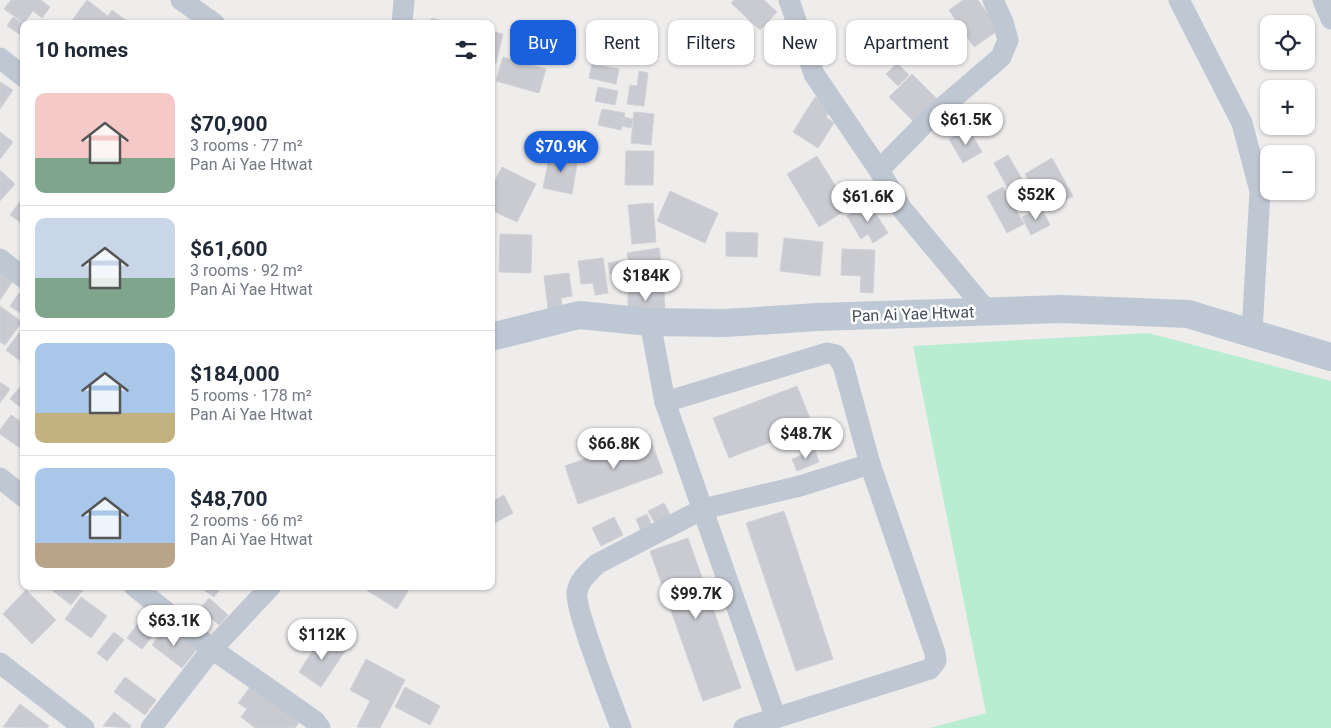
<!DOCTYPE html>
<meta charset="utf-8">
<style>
:root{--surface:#fff;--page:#f6f6f7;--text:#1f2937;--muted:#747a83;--line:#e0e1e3;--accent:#1a5fdb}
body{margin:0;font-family:Roboto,sans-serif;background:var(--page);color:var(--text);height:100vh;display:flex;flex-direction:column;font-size:19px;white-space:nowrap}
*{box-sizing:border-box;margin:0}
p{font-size:16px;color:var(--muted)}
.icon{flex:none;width:28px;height:28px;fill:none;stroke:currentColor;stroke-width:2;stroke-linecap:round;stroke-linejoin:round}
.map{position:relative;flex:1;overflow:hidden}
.drawer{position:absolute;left:20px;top:20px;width:475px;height:570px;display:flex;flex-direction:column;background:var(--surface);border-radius:10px;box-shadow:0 1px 4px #0004}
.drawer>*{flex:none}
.top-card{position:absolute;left:510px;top:20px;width:475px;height:45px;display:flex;gap:10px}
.buttons{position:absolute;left:1260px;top:15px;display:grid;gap:10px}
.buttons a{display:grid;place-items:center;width:55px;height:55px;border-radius:10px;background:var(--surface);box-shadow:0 1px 4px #0004;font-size:25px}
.price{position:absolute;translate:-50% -42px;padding:0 11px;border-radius:18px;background:#fff;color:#222;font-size:16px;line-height:32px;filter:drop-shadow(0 1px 2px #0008)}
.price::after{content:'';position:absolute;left:50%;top:30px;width:15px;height:11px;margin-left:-8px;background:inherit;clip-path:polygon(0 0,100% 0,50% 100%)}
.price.current{background:var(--accent);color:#fff}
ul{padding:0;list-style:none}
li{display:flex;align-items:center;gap:15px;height:125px;padding:0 15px}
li+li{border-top:1px solid var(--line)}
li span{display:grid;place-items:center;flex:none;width:140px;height:100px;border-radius:10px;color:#555}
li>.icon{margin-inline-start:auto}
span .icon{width:60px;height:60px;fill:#fffc;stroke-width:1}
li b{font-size:21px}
h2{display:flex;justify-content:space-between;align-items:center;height:60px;padding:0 15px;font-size:21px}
.pill{padding:0 18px;border-radius:10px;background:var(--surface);box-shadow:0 1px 4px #0004;font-size:18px;line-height:45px}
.pill.current{background:var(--accent);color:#fff}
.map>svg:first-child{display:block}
.green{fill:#b9edd2}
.building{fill:#c9cbd1;stroke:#d0d2d8}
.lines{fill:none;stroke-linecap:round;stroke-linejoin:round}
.street{stroke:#bfc7d2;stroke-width:21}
.secondary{stroke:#bec8d5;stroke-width:28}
.labels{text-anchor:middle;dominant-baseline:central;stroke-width:5;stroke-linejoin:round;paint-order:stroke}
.street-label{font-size:16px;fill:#454e59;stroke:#fff}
</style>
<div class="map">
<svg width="1331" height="728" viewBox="0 0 1331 728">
<rect width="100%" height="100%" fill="#efecec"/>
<polygon class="green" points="1148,333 1331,381 1331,728 930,728 986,713 913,346"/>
<g class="building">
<polygon points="11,0 41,0 50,7 42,18 33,11 24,23 4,9"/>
<polygon points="87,0 108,16 112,10 131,24 80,24 73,19"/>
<polygon points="734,0 764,0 777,12 760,30 731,3"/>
<polygon points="963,0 978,0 999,30 974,47 949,10"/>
<polygon points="13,17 24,24 24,37 7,26"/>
<polygon points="432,18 451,24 430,24"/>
<polygon points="491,31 503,34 496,63 491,62"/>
<polygon points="503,57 546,69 539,93 496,81"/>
<polygon points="897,63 909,75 898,86 886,74"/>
<polygon points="592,64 619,69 616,84 589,78"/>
<polygon points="639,71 648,73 644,106 627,104 630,85 637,86"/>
<polygon points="912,74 939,101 916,124 889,97"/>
<polygon points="0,82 13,90 0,109"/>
<polygon points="598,87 618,91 615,105 595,101"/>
<polygon points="815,97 832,108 826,117 834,123 818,148 793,132"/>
<polygon points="602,109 625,113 621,130 598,125"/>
<polygon points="634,112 654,114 651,145 631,143"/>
<polygon points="624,117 633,119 631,128 622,126"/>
<polygon points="968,128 982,152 963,163 949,139"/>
<polygon points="0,132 13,142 0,159"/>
<polygon points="626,151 654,151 653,185 625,185"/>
<polygon points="550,153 578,158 572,194 543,188"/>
<polygon points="1008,155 1026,186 1011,194 994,163"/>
<polygon points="817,156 849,208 819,227 787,174"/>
<polygon points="1052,158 1073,196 1045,211 1025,174"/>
<polygon points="502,167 536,184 517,222 491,210 491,188"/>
<polygon points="0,170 15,184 0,201"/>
<polygon points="1003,187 1024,224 1007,233 987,196"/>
<polygon points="670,191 718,213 705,243 657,221"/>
<polygon points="24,196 24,225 10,215"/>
<polygon points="653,203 656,242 632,244 628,205"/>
<polygon points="869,203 888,233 873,243 868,234 861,239 847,216"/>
<polygon points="1041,207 1050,225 1031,235 1022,217"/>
<polygon points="726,232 758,233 757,257 726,256"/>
<polygon points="500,234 532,235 531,273 499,272"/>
<polygon points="784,238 823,242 820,276 780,271"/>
<polygon points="659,248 665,286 633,291 627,253"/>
<polygon points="842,249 875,250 873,293 860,292 861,276 841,275"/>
<polygon points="603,258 608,293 595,295 593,283 581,284 578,261"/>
<polygon points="626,260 628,270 610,274 608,263"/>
<polygon points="0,272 13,281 0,300"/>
<polygon points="569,273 572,296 561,298 563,315 549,317 544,276"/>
<polygon points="664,292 665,311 628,311 628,293"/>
<polygon points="19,293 24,296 24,316 10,306"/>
<polygon points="0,306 22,322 5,345 0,342"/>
<polygon points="19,333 24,336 24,364 6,350"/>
<polygon points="0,382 10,389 0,403"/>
<polygon points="24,382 24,410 10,399"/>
<polygon points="797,386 813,426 729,458 713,418"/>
<polygon points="11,415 24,424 24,451 0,434 0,430"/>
<polygon points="649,436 663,473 578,504 565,466"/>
<polygon points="815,450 819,462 797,471 792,459"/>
<polygon points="504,495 513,513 495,523 491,516 491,502"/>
<polygon points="664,503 672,518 657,527 648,511"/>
<polygon points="784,511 833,659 796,671 746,523"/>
<polygon points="647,514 652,526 641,531 636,519"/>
<polygon points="614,517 623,535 601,546 592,528"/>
<polygon points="688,538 741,688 703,701 650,551"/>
<polygon points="47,586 86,586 71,605"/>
<polygon points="202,586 222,586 214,597 201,588"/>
<polygon points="360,586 411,586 397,609"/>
<polygon points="26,590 56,620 32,644 3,614"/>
<polygon points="81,597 107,616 91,638 65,619"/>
<polygon points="209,598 228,615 219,625 200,609"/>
<polygon points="146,613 162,624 142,649 127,638"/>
<polygon points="307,624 322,634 312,649 297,638"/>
<polygon points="166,626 197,649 182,668 152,645"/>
<polygon points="114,632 124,640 107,661 97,653"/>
<polygon points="323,635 345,651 321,687 299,672"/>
<polygon points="366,659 405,680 380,728 357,727 370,701 350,690"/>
<polygon points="125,677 156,700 145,715 114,692"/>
<polygon points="251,686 299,723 295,728 255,728 241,717 247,709 238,703"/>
<polygon points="405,687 440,706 430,725 395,707"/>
<polygon points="20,704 49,726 47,728 3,727"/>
<polygon points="114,712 131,726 130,728 103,726"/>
</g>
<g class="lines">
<g class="street">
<polyline points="181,0 215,24"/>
<polyline points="789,0 814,74 879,170 902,209 987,311"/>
<polyline points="1179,0 1242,123 1260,191 1252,332"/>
<polyline points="1323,0 1331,19"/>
<polyline points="402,24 404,0"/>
<polyline points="0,58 24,77"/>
<polyline points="879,170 929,119 1001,57 1008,40 1003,22 993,0"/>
<polyline points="0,259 24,278"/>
<polyline points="650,322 665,402 775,716"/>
<polyline points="665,402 827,353 836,355 843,365 870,464 935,653 936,661 930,669 744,728"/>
<polyline points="0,478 24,497"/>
<polyline points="134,586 212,649 315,721 320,728"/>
<polyline points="0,663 84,728"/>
<polyline points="151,728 212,649 271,586"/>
<path d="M 621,728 C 613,706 574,608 577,592 C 579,580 589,572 597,564 L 703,509 L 800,486 L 870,464"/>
</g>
<polyline class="secondary" points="491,337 579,315 650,322 725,323 818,317 1062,309 1188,314 1331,357"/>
</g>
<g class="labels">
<g class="street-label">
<text transform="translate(913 314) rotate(-2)">Pan Ai Yae Htwat</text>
</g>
</g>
</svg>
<div class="buttons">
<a><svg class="icon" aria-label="locate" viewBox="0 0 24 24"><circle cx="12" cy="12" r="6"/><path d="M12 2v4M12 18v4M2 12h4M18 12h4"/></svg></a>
<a>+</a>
<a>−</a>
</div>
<b class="price" style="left:966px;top:146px">$61.5K</b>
<b class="price current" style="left:561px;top:173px">$70.9K</b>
<b class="price" style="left:1036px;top:221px">$52K</b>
<b class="price" style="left:868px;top:223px">$61.6K</b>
<b class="price" style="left:646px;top:302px">$184K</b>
<b class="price" style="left:806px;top:460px">$48.7K</b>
<b class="price" style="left:614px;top:470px">$66.8K</b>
<b class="price" style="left:696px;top:620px">$99.7K</b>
<b class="price" style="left:174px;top:647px">$63.1K</b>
<b class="price" style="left:322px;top:661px">$112K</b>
<div class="top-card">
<a class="pill current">Buy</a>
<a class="pill">Rent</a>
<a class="pill">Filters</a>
<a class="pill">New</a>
<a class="pill">Apartment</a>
</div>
<section class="drawer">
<h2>10 homes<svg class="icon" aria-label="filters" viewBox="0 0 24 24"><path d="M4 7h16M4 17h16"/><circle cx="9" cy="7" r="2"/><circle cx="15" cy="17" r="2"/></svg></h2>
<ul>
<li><span style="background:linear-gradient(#f6c9c9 65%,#7fa58c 0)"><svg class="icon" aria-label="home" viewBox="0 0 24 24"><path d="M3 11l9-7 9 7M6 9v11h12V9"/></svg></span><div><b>$70,900</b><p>3 rooms · 77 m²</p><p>Pan Ai Yae Htwat</p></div></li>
<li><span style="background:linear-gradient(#c9d6e8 60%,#7fa58c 0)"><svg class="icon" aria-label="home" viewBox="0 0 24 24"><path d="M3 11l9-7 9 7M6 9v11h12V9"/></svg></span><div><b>$61,600</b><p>3 rooms · 92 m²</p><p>Pan Ai Yae Htwat</p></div></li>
<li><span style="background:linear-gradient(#a9c7e8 70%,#c2b280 0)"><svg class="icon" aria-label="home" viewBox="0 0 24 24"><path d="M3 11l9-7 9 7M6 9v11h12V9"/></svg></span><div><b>$184,000</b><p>5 rooms · 178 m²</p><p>Pan Ai Yae Htwat</p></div></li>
<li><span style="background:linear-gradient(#a9c7e8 75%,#b9a48a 0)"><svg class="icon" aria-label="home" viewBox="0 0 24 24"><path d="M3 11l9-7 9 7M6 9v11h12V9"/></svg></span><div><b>$48,700</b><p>2 rooms · 66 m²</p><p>Pan Ai Yae Htwat</p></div></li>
</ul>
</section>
</div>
